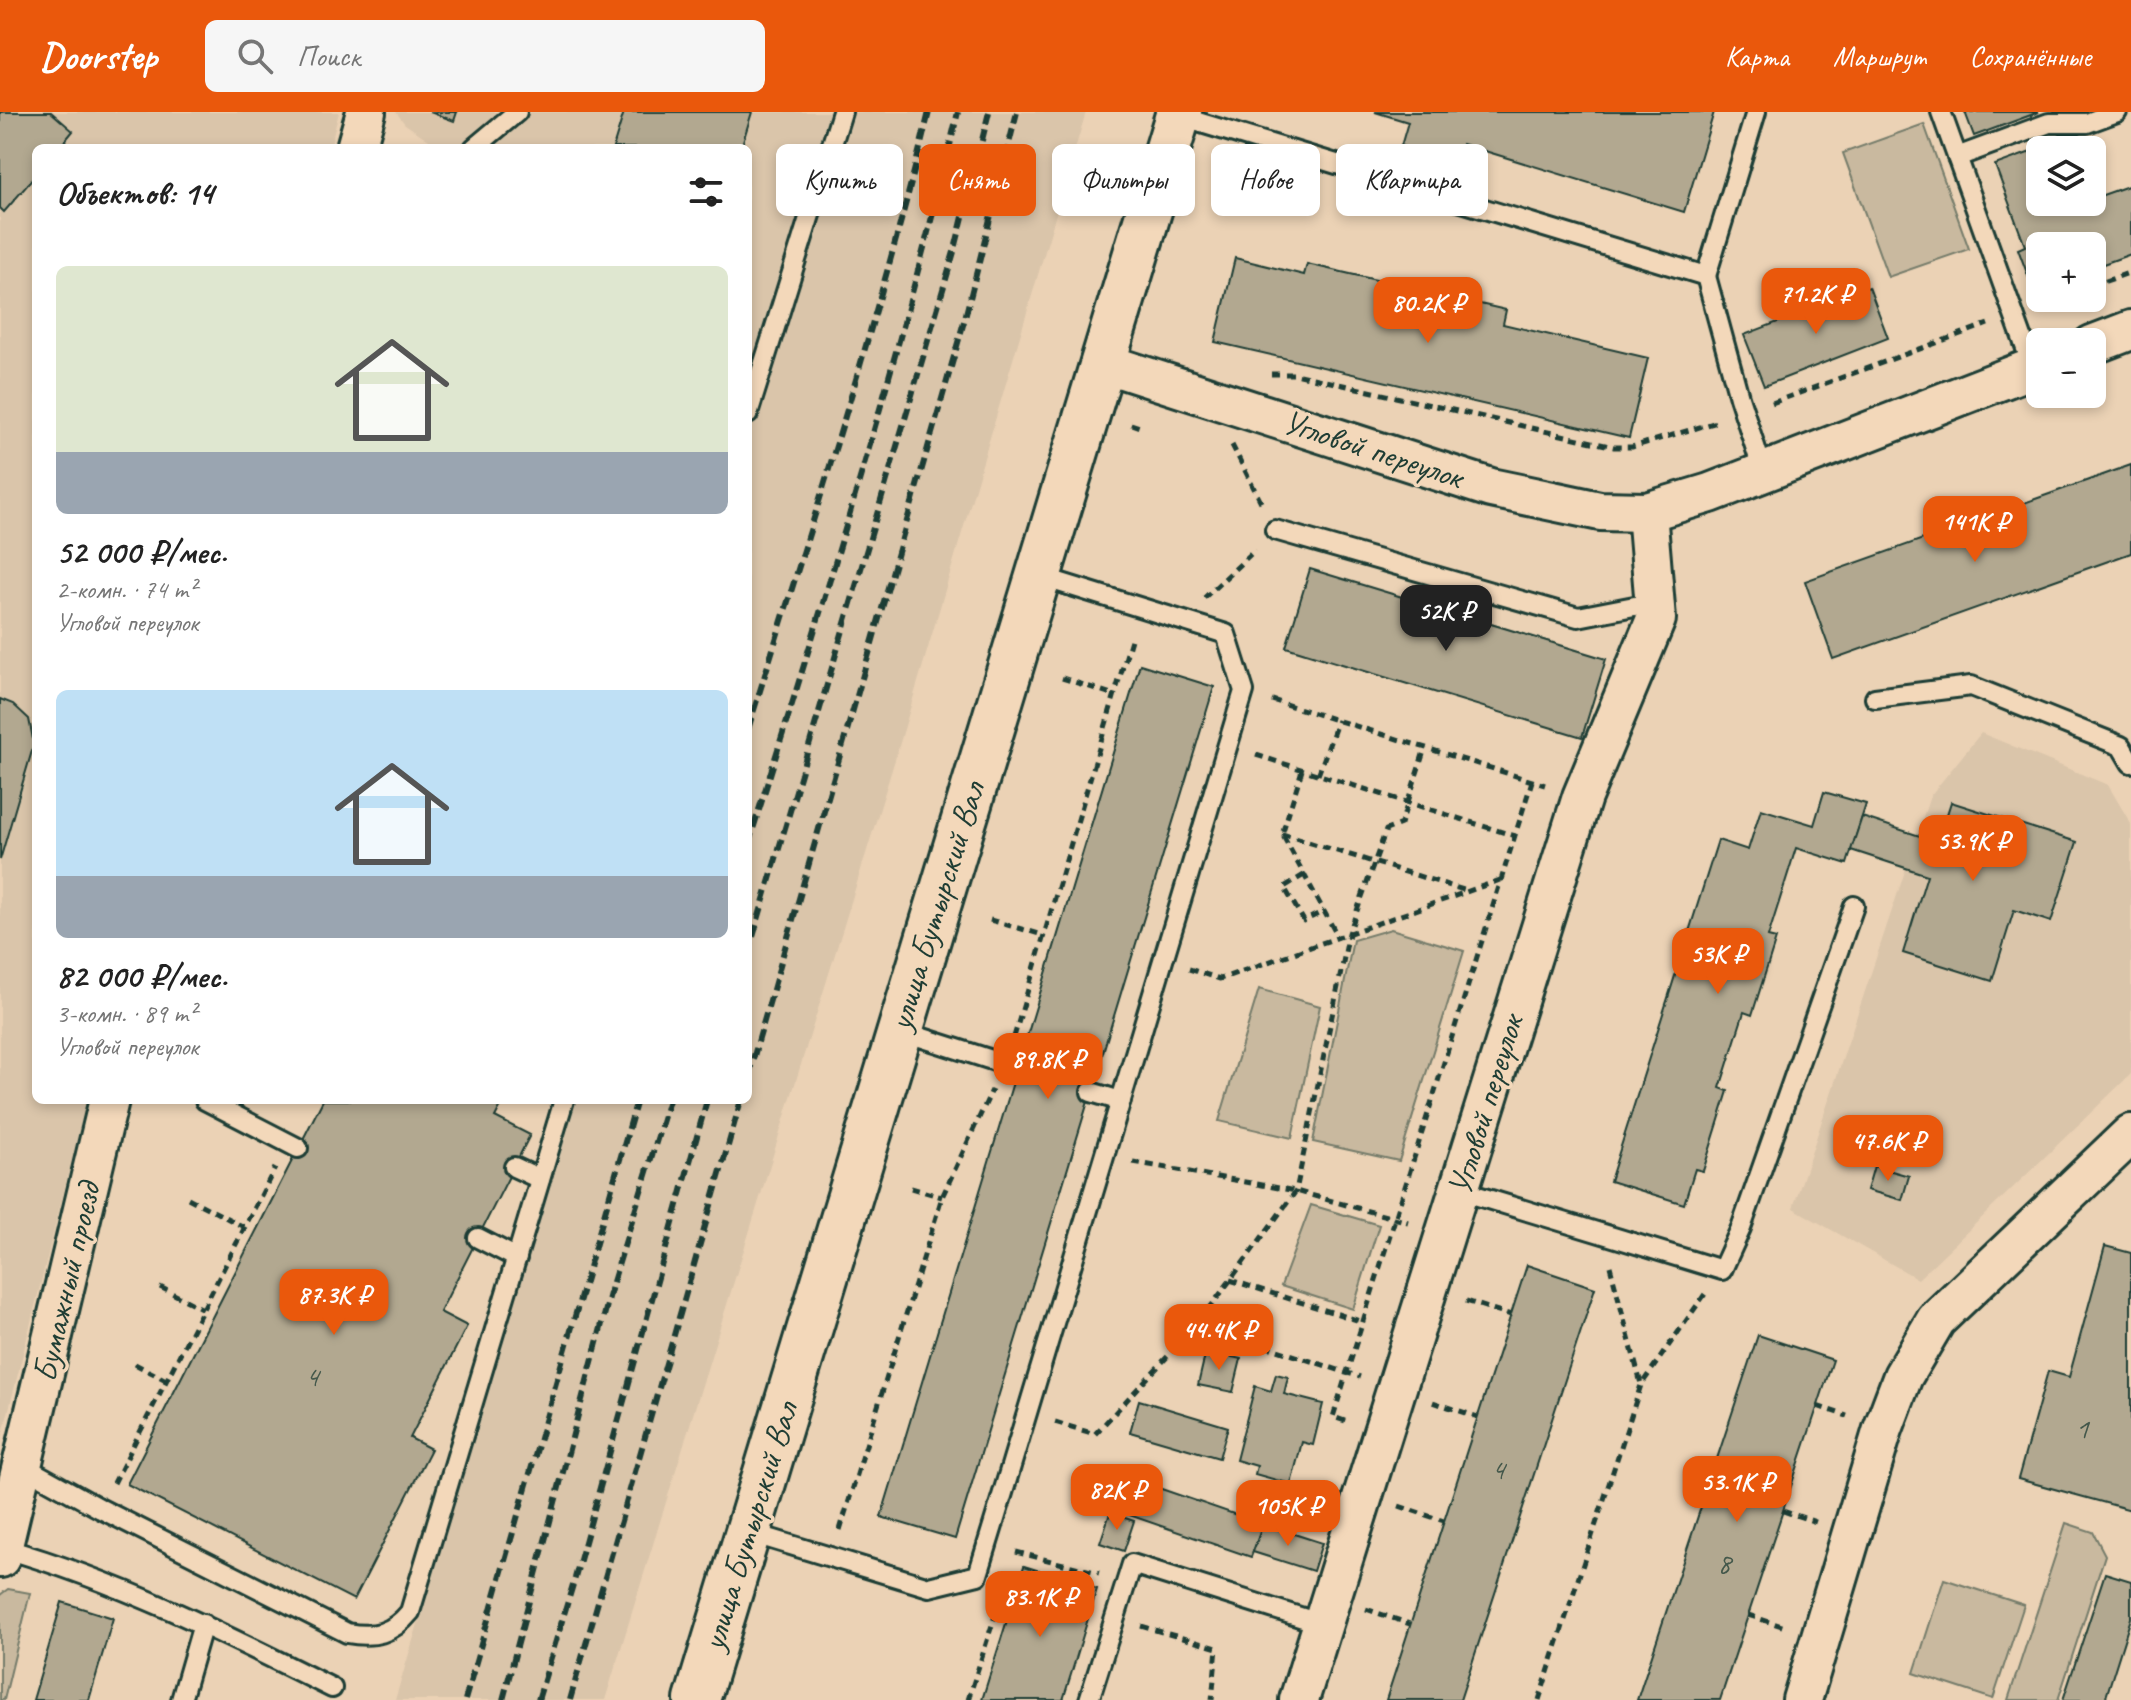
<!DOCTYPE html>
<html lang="ru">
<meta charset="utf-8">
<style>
:root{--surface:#fff;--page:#f6f6f6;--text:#222;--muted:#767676;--accent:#ea580c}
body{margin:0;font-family:Caveat,sans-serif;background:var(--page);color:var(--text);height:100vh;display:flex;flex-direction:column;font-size:30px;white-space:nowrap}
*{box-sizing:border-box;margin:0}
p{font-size:26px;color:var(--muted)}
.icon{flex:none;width:44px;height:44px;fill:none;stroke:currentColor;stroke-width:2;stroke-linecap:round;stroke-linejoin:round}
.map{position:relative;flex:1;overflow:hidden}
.panel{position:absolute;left:32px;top:32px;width:720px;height:960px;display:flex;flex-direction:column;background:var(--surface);border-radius:12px;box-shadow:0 4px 12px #0003}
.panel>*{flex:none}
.guide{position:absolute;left:776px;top:32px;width:760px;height:72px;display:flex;gap:16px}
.fabs{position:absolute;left:2026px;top:24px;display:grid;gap:16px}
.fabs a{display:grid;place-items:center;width:80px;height:80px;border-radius:12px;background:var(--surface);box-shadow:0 4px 12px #0003;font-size:40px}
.price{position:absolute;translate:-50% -68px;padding:0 18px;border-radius:16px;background:var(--accent);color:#fff;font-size:26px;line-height:52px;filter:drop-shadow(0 2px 4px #0008)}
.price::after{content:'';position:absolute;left:50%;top:48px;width:24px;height:18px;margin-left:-12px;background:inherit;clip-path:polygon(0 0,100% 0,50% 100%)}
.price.current{background:#222;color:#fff}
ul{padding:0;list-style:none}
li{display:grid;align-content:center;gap:16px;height:424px;padding:0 24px}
li span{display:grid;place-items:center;height:248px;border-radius:12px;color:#555}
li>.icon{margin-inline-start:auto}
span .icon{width:144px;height:144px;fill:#fffc;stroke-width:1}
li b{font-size:34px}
h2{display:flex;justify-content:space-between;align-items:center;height:96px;padding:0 24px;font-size:34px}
.pill{padding:0 28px;border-radius:12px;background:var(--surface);box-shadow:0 4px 12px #0003;font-size:28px;line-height:72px}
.pill.current{background:var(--accent);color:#fff}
header{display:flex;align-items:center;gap:48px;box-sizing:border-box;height:112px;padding:0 40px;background:var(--accent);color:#fff}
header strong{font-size:38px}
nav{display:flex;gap:44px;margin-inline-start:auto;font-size:28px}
.search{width:560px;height:72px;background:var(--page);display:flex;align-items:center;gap:20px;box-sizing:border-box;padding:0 28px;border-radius:12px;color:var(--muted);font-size:30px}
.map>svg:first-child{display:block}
.built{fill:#dac5aa}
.green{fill:#c9b99f;stroke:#747b6a;stroke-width:2}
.building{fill:#b2a890;stroke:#1f3d34;stroke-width:2}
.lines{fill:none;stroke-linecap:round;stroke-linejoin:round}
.lane-casing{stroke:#1f3d34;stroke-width:24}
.street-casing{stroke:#1f3d34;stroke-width:44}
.secondary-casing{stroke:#1f3d34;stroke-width:50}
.path{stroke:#1f3d34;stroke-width:5;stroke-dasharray:8 6;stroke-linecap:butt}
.lane{stroke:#f3d8ba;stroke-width:18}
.street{stroke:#f3d8ba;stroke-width:38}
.secondary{stroke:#f3d8ba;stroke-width:44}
.rail{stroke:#1f3d34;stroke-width:6;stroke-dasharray:12 6;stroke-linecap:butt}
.labels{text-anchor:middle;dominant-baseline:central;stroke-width:7;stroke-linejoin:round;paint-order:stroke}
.number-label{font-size:30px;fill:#44584b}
.street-label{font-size:34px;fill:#1f3d34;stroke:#f3d8ba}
</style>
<header>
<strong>Doorstep</strong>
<div class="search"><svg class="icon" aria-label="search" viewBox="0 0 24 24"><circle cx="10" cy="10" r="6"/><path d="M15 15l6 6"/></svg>Поиск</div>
<nav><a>Карта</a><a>Маршрут</a><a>Сохранённые</a></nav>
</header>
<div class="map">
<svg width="2131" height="1588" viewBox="0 0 2131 1588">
<rect width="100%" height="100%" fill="#ebd2b5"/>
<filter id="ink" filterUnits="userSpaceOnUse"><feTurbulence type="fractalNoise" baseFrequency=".0125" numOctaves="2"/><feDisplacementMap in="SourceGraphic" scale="16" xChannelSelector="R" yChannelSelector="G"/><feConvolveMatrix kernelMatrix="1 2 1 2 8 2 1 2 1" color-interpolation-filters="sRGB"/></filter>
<g filter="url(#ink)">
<g class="built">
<polygon points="0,0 339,0 330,36 36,36 36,988 87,988 0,1333"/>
<polygon points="396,0 1086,0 897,641 605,1588 395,1588 576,988 748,988 748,36 441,36 405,12"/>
<polygon points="1981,621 2108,673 2131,712 2131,962 1918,1167 1793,1096 1906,756 1851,738 1862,705 1917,723 1930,684"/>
</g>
<g class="green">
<polygon points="1924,12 1969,137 1888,165 1843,41"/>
<polygon points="1391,817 1464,839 1399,1049 1313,1030 1353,828"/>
<polygon points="1259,877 1320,894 1292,1026 1219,1009"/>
<polygon points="1311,1093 1379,1113 1353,1197 1281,1174"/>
<polygon points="2066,1411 2093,1420 2105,1443 2058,1588 2008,1588"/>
<polygon points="1944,1467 2024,1493 1993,1587 1914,1561"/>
<polygon points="8,1477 30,1481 4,1588 0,1588 0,1483"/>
</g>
<g class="building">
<polygon points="0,0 51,0 73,19 59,36 36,36 36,63 4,100 0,96"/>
<polygon points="430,0 457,0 454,9"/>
<polygon points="624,0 752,0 741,36 613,36"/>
<polygon points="1375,0 1714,0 1684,100 1462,32 1456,50 1401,34 1408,10"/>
<polygon points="1965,0 2039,0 1974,24"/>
<polygon points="2078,23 2083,38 2040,38 2040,90 2092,90 2092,62 2100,84 2131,73 2131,142 2092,156 2092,134 2040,134 2040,175 2033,177 2018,137 2025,134 1995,53"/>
<polygon points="1244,37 1256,41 1253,53 1241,48"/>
<polygon points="1235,146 1304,163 1307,152 1506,198 1503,212 1648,246 1629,326 1215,230"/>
<polygon points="1869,175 1888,226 1764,274 1744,223"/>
<polygon points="2131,353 2131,441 1833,547 1805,469"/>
<polygon points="1310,457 1606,547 1582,625 1286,535"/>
<polygon points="1140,552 1214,575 955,1427 881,1405"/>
<polygon points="0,587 13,592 29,607 34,632 0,748"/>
<polygon points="1824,680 1866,692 1847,752 1796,736 1768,825 1776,827 1752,903 1744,900 1720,976 1728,979 1703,1059 1695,1057 1684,1092 1610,1069 1718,728 1748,738 1761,697 1814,713"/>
<polygon points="1951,690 2077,730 2051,810 2014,798 1992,869 1903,841 1927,763 1851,738 1862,705 1938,730"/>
<polygon points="323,988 504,988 495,1005 530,1023 440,1200 467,1214 410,1326 431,1337 354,1488 127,1372"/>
<polygon points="1874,1054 1909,1064 1902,1088 1867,1078"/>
<polygon points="2105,1134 2131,1141 2131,1398 2018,1367 2048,1259 2069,1265"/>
<polygon points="1527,1153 1595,1176 1460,1588 1386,1588"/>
<polygon points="1758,1223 1833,1248 1720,1588 1637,1588"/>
<polygon points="1206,1239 1241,1247 1233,1280 1198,1273"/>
<polygon points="1276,1262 1288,1265 1284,1282 1323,1292 1313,1333 1302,1330 1291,1372 1255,1362 1257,1354 1236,1348 1255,1274 1271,1279"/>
<polygon points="1139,1288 1228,1315 1219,1346 1130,1320"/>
<polygon points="1118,1362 1263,1412 1251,1445 1106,1395"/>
<polygon points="1097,1376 1111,1382 1106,1395 1092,1390"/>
<polygon points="1110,1401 1134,1409 1124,1439 1100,1431"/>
<polygon points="1263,1412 1322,1431 1313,1459 1253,1440"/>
<polygon points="1024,1454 1097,1477 1077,1543 1063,1588 982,1588"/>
<polygon points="2105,1461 2131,1469 2131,1506 2105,1588 2063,1588"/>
<polygon points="62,1490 113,1506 89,1588 33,1588"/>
</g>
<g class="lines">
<g class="lane-casing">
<g id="lane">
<polyline points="1941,0 2033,256"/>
<polyline points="1178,4 1706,164 1756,0"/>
<polyline points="474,36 517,0"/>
<polyline points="1957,45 2049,11 2087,11 2117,0"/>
<polyline points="1706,164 1739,285 1763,359"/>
<polyline points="748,302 842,0"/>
<polyline points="1275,418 1578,505 1655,490"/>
<polyline points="1875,586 1971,574 2121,634 2131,651"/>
<polyline points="898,918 1017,956"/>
<polyline points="1091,980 1121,989"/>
<polyline points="205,988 298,1036"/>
<polyline points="514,1055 540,1067"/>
<polyline points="1458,1078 1722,1158 1741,1116 1854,794"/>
<polyline points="478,1126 517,1146"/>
<path d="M 23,1354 L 101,1397 L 347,1521 C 374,1526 392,1522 410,1500 L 564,988"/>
<polyline points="748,1420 929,1475 978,1463 999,1394 1244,579 1226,522 1039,464"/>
<path d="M 3,1436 C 118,1469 225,1522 332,1576"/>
<polyline points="181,1588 203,1512"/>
<polyline points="1089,1588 1132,1452 1322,1512"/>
</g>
</g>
<g class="street-casing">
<g id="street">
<polyline points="356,36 366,0"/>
<polyline points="2092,233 2131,218"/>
<polyline points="1104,251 1491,376 1600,399 1647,400 1710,381 2040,253"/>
<polyline points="0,1446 109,988"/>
<polyline points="1299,1588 1582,685 1656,507 1647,400"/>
<polyline points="1802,1588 1883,1317 1903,1264 1936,1208 2131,1022"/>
</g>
</g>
<g class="secondary-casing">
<polyline id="secondary" points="697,1588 1179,0"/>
</g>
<g class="path">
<polyline points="2092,174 2131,160"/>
<polyline points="2039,193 2059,186"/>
<polyline points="1271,262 1295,262 1614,335 1632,335 1717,310"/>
<polyline points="1772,291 1988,212"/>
<polyline points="1131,312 1140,315"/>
<polyline points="1232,333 1262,392"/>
<polyline points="1204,486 1255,438"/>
<polyline points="1062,566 1115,583"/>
<polyline points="1272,588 1545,673"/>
<polyline points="1256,643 1515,724"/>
<polyline points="1302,658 1282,722 1338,825"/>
<polyline points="1318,663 1338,608"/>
<polyline points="1282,722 1467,779"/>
<polyline points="1304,763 1284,775 1304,809 1324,799"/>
<polyline points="990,808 1043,823"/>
<polyline points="1189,857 1220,867 1500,768"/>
<polyline points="1014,925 1132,524"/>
<polyline points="1133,1050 1296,1079 1408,1110"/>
<polyline points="911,1076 942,1085"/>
<polyline points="188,1086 244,1115"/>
<polyline points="1610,1154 1641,1272"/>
<polyline points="1230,1168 1363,1210"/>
<polyline points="160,1175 203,1197"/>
<polyline points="1466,1189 1511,1203"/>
<polyline points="1198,1212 1360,1265"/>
<polyline points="135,1252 166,1268"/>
<polyline points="1433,1290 1478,1305"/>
<polyline points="1817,1294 1847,1304"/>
<polyline points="1345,1309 1333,1305 1532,669"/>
<polyline points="1055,1310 1095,1322 1198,1212 1296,1079 1349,821 1386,718 1401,712 1425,636"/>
<polyline points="114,1371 275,1056"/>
<polyline points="1399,1394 1444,1409"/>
<polyline points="1783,1399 1816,1410"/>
<polyline points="840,1418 942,1085 992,978"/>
<polyline points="1016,1440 1099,1461"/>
<polyline points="1366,1497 1410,1512"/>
<polyline points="1748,1503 1785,1515"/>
<polyline points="1141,1514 1217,1536 1212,1588"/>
<polyline points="968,1588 1002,1482"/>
<polyline points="1539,1588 1641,1273 1705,1182"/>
</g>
<use href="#lane" class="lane"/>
<use href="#street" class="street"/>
<use href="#secondary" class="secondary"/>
<g class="rail">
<path d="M 748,617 C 812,412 878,208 929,0"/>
<path d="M 748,733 C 824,491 899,247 958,0"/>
<polyline points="748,842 956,133 989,0"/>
<polyline points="748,965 965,206 1017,0"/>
<polyline points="465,1588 637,988"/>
<polyline points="503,1588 613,1170 669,988"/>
<polyline points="538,1588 575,1466 707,988"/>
<polyline points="570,1588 741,988"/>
</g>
</g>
</g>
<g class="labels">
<g class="number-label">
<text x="312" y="1264">4</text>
<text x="2082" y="1316">1</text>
<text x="1498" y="1357">4</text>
<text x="1724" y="1451">8</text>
</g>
<g class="street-label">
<text transform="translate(1373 337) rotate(18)">Угловой переулок</text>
<text transform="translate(936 794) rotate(-73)">улица Бутырский Вал</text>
<text transform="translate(1485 993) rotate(-73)">Угловой переулок</text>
<text transform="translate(66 1170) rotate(-77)">Бумажный проезд</text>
<text transform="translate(749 1414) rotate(-73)">улица Бутырский Вал</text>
</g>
</g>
</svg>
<div class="fabs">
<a><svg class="icon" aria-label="layers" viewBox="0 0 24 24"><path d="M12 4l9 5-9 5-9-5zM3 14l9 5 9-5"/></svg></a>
<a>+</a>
<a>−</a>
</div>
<b class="price" style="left:1816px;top:224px">71.2K ₽</b>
<b class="price" style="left:1428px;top:233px">80.2K ₽</b>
<b class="price" style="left:1975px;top:452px">141K ₽</b>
<b class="price current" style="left:1446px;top:541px">52K ₽</b>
<b class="price" style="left:1973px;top:771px">53.9K ₽</b>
<b class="price" style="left:1718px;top:884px">53K ₽</b>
<b class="price" style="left:1048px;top:989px">89.8K ₽</b>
<b class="price" style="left:1888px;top:1071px">47.6K ₽</b>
<b class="price" style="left:334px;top:1225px">87.3K ₽</b>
<b class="price" style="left:1219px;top:1260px">44.4K ₽</b>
<b class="price" style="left:1737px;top:1412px">53.1K ₽</b>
<b class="price" style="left:1117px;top:1420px">82K ₽</b>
<b class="price" style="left:1288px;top:1436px">105K ₽</b>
<b class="price" style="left:1040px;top:1527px">83.1K ₽</b>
<div class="guide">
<a class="pill">Купить</a>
<a class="pill current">Снять</a>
<a class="pill">Фильтры</a>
<a class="pill">Новое</a>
<a class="pill">Квартира</a>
</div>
<section class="panel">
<h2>Объектов: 14<svg class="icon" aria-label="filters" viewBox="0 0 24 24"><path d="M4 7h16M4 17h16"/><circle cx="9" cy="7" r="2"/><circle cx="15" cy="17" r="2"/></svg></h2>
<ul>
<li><span style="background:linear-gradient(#dfe7d0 75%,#9aa5b1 0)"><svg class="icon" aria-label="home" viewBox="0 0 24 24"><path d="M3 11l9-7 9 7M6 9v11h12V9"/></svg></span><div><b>52 000 ₽/мес.</b><p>2-комн. · 74 m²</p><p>Угловой переулок</p></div></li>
<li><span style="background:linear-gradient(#bfe0f5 75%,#9aa5b1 0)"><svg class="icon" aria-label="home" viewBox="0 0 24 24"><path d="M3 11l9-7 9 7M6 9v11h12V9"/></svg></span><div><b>82 000 ₽/мес.</b><p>3-комн. · 89 m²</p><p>Угловой переулок</p></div></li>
</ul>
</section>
</div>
